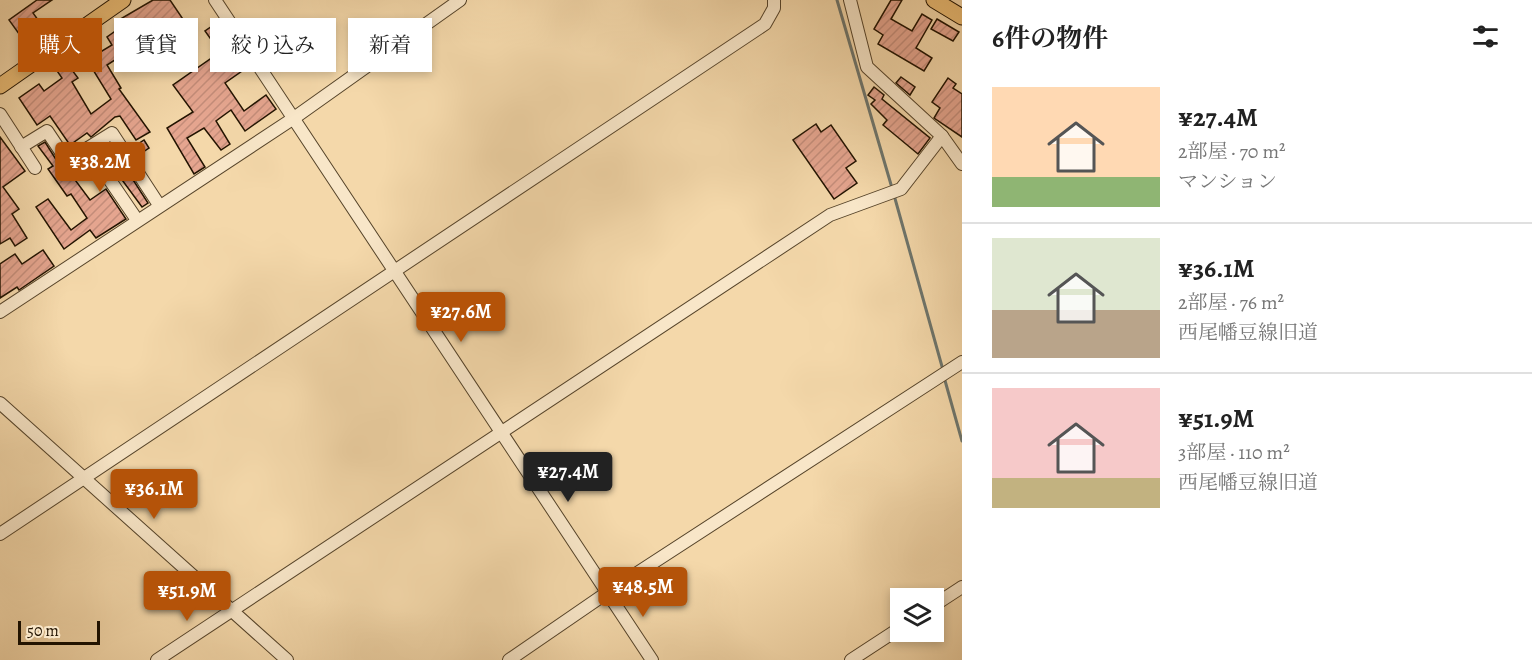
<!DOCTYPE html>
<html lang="ja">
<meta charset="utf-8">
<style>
:root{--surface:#fff;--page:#f6f6f6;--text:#222;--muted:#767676;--line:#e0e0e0;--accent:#b45309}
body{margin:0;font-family:Alegreya,"Noto Serif JP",serif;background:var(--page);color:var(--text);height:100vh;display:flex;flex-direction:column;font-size:22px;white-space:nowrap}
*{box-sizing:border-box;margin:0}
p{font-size:20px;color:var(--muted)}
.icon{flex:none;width:33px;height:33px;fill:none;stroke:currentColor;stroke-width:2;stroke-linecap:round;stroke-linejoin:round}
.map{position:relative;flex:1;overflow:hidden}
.drawer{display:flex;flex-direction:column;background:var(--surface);width:570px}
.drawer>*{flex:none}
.banner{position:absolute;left:18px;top:18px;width:570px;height:54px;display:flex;gap:12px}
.tools{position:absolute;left:890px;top:588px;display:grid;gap:12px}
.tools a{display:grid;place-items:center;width:54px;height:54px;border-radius:0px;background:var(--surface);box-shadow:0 3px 9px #0003;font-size:30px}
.scale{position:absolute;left:18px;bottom:15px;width:82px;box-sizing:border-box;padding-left:6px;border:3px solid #221300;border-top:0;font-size:16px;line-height:21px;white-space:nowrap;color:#221300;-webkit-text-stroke:4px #f8e6c8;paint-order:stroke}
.price{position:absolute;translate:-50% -51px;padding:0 14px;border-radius:6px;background:var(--accent);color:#fff;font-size:20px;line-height:39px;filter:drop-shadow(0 2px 3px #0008)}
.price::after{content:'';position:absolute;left:50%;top:36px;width:18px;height:14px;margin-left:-9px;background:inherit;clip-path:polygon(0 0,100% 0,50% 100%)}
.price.on{background:#222;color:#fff}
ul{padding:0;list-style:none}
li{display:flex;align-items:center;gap:18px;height:150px;padding:0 30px}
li+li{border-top:2px solid var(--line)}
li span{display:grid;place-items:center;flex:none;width:168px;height:120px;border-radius:0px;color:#555}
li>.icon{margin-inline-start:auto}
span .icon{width:72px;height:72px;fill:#fffc;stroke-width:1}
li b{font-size:26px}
h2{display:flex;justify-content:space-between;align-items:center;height:72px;padding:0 30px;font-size:26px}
.tag{padding:0 21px;border-radius:0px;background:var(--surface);box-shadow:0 3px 9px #0003;font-size:21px;line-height:54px}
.tag.on{background:var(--accent);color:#fff}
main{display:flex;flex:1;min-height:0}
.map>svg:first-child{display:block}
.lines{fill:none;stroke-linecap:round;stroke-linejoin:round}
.stream{stroke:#6e756c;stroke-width:3}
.building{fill:url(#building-hatch);stroke:#221300;stroke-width:1.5}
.minor-casing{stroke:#56442a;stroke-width:14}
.major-casing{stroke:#221300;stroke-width:17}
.minor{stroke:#f8e6c8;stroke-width:12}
.major{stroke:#eabc75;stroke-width:15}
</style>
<main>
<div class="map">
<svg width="962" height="660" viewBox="0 0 962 660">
<defs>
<pattern id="building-hatch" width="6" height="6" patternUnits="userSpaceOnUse" patternTransform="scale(1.5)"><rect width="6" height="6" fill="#e5a58f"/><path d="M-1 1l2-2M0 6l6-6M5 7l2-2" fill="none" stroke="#c48d7a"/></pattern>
</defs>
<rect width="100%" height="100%" fill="#f4d8aa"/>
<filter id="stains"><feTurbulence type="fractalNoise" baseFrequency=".00333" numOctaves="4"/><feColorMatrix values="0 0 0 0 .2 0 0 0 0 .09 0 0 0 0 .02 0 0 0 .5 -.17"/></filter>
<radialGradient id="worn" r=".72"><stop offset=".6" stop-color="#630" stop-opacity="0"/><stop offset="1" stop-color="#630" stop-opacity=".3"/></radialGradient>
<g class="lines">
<g class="stream">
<polyline points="837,0 892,188"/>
<polyline points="894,195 943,370"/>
<polyline points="944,377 962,441"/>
</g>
</g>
<g class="building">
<polygon points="37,0 52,0 33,13 41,24 22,38 9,20"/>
<polygon points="153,0 170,0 191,31 178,40 167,26 107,65 121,88 119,89 150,132 136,140 120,116 115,117 91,137 87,133 70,145 50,116 37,125 19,98 39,84 44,91 62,78 53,65 63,58 78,78 72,82 91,114 111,99 87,60 112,45 107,37 121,27 117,21"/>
<polygon points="891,0 902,0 891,19 912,31 922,14 932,20 916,48 932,58 924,71 878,44 883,35 874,29"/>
<polygon points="937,19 959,32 953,41 931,29"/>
<polygon points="218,22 228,37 222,41 242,71 225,83 244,111 266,95 276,109 245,131 231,110 216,121 230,144 221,150 204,128 187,138 205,167 194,174 167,128 193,112 173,85 220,52 205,31"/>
<polygon points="901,77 915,87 910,95 896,83"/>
<polygon points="948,78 956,84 953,88 962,94 962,137 934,118 940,108 932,102"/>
<polygon points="874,87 884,95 882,99 930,138 918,154 883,125 887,120 871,104 875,100 868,95"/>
<polygon points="816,124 821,132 831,125 856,161 846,168 857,183 834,199 793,140"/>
<polygon points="0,137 25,171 3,187 19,209 12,214 27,238 15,246 10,238 0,244"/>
<polygon points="144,140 149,148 137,156 132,148"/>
<polygon points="45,142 60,166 67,169 90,200 106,189 126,219 96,238 90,230 64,249 36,207 48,199 71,230 87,218 71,194 67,196 48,169 53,166 38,146"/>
<polygon points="110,144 148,203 142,207 100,150"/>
<polygon points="86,159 101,181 97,184 81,162"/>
<polygon points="43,250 54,266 19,290 17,287 0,298 0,264 15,254 22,264"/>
</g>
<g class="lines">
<g class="minor-casing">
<g id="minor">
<polyline points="215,0 652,660"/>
<polyline points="850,0 867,67 942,136 962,164"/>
<polyline points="0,114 35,168"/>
<polyline points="21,147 47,131 67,161 112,133 159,205"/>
<polyline points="88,148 137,220"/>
<polyline points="0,312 294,118 460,0"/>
<polyline points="0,403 287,660"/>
<polyline points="0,534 765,24 774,8 774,0"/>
<polyline points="933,606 962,587"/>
<polyline points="157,660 830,215 901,189 942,136"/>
<polyline points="509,660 608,592 962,362"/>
<polyline points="851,660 900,628"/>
</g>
</g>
<g class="major-casing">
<g id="major">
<polyline points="934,0 962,17"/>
<polyline points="0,86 123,0"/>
</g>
</g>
<use href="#minor" class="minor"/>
<use href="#major" class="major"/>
</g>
<rect width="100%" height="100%" filter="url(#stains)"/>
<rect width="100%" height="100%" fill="url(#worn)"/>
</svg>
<div class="tools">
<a><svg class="icon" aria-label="layers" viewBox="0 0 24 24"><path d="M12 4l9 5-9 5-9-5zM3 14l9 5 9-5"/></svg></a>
</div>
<div class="scale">50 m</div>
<b class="price" style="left:100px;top:193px">¥38.2M</b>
<b class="price" style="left:461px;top:343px">¥27.6M</b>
<b class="price on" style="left:568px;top:503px">¥27.4M</b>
<b class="price" style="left:154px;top:520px">¥36.1M</b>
<b class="price" style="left:643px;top:618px">¥48.5M</b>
<b class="price" style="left:187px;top:622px">¥51.9M</b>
<div class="banner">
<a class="tag on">購入</a>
<a class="tag">賃貸</a>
<a class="tag">絞り込み</a>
<a class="tag">新着</a>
</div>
</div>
<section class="drawer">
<h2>6件の物件<svg class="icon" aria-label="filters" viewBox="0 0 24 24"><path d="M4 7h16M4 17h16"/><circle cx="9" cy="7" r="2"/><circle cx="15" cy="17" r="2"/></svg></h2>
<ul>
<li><span style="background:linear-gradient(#ffd9b3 75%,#8fb573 0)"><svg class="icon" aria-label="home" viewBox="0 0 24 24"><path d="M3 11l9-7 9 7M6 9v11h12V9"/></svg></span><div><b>¥27.4M</b><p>2部屋 · 70 m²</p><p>マンション</p></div></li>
<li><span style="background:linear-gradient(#dfe7d0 60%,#b9a48a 0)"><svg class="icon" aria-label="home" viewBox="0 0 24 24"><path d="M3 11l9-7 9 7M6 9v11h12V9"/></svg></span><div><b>¥36.1M</b><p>2部屋 · 76 m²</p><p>西尾幡豆線旧道</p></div></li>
<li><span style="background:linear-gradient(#f6c9c9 75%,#c2b280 0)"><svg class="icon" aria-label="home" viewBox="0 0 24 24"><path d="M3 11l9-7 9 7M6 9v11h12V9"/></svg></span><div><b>¥51.9M</b><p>3部屋 · 110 m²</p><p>西尾幡豆線旧道</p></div></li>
</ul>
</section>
</main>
